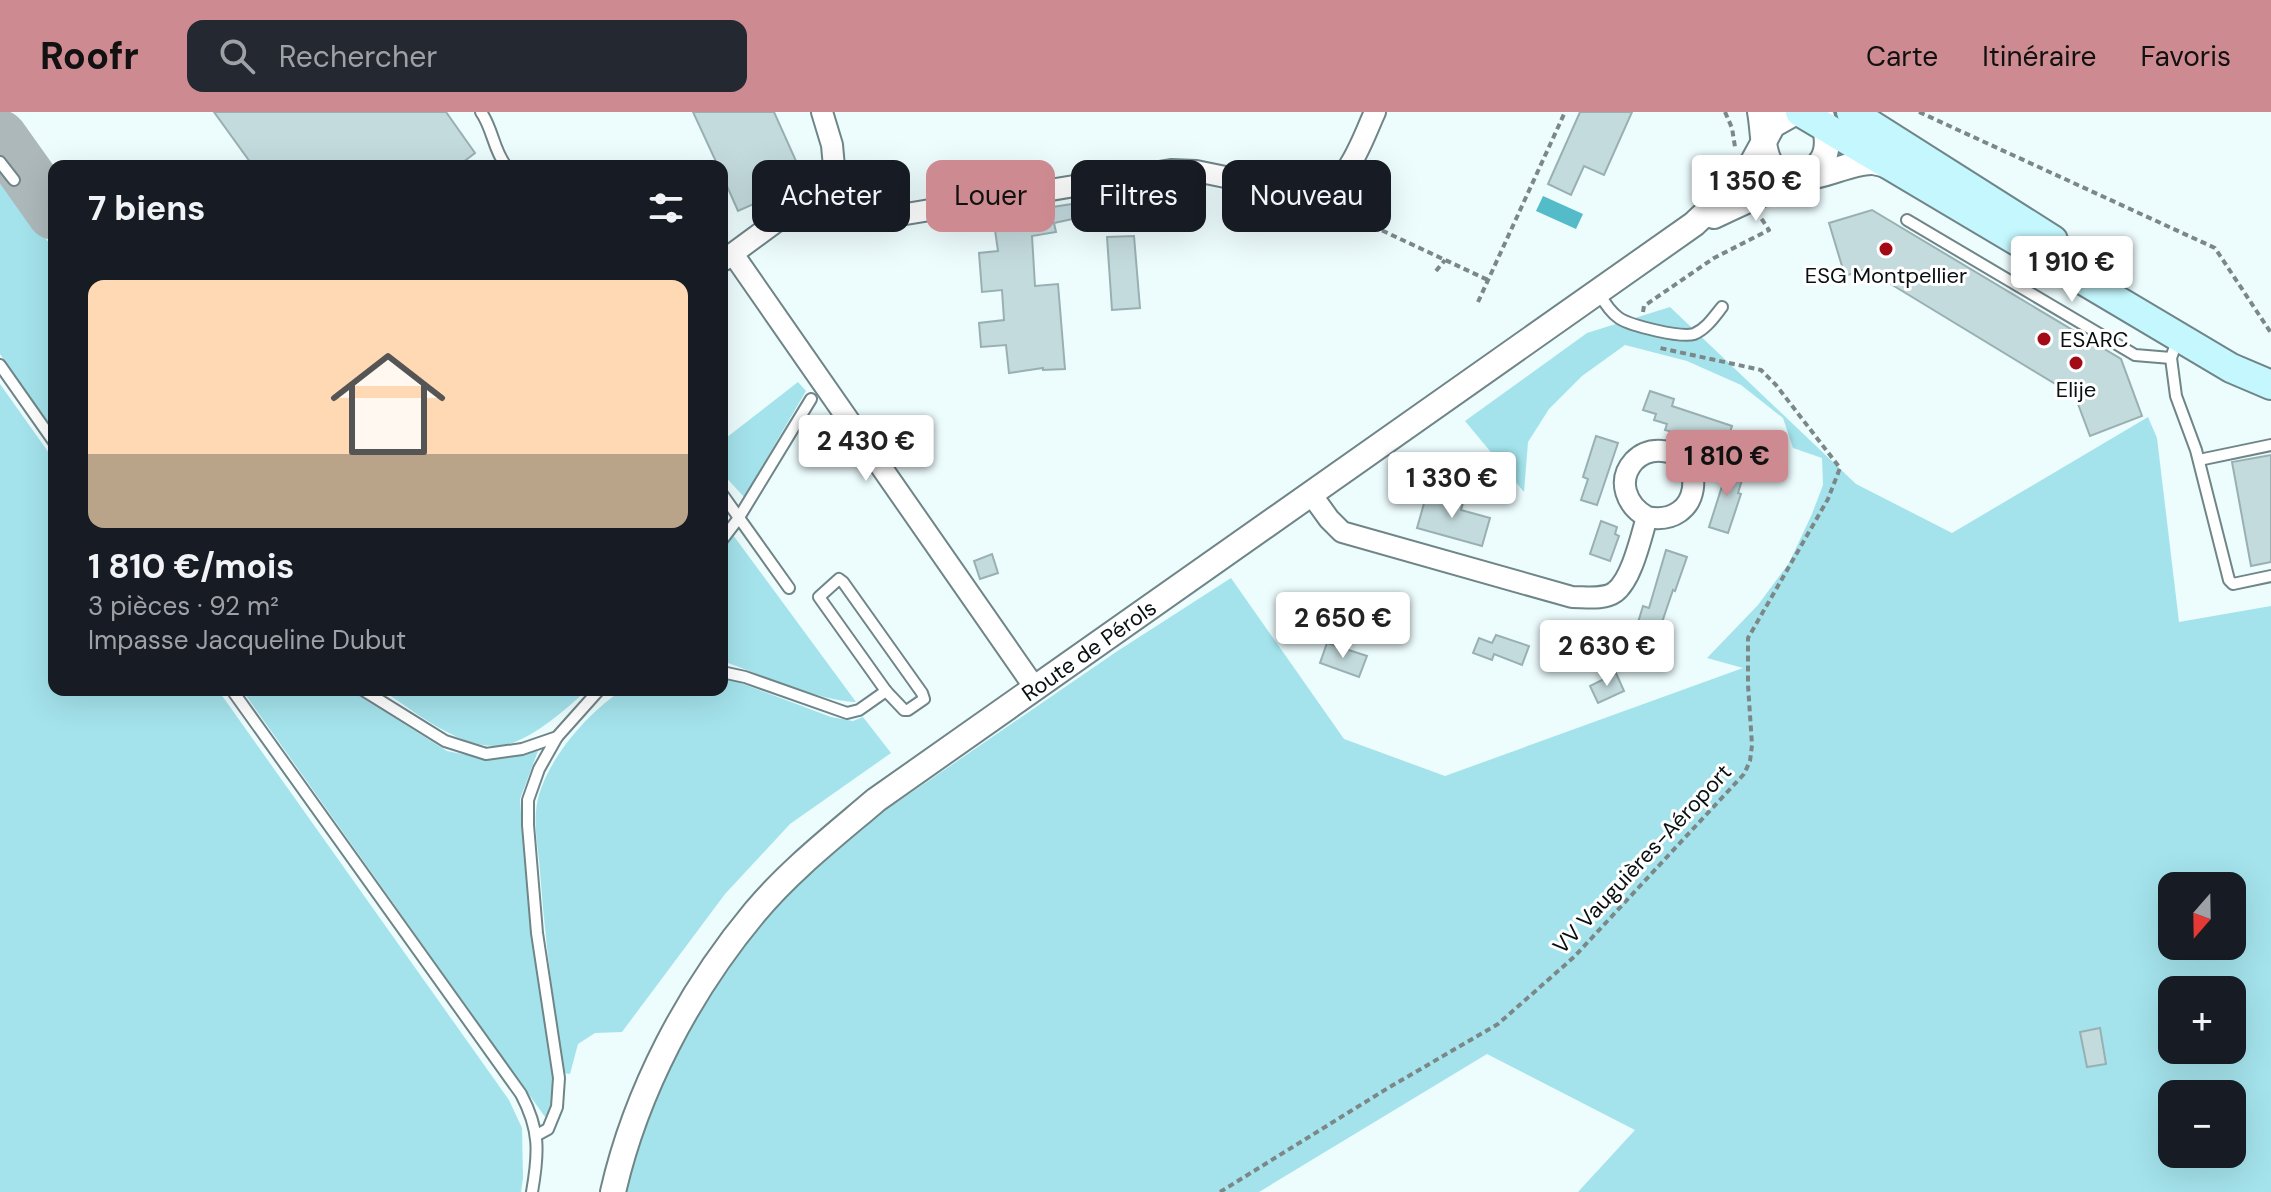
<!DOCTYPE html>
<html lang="fr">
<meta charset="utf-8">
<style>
:root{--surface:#171b24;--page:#242831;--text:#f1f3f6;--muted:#9ea1a6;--accent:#ce8a91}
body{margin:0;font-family:"DM Sans",sans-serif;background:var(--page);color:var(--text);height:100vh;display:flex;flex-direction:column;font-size:30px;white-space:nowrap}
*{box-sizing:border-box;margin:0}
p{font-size:26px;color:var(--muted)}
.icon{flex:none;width:44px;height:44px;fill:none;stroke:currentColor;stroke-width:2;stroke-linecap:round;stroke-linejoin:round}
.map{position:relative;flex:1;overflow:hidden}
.side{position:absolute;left:48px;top:48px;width:680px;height:536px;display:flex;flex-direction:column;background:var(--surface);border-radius:16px;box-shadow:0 8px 32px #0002}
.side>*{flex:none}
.top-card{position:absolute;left:752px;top:48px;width:760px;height:72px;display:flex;gap:16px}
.needle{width:52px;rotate:200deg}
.controls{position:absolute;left:2158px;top:760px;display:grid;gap:16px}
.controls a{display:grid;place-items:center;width:88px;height:88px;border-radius:16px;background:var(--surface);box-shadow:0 8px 32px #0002;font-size:40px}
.price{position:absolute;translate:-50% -68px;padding:0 18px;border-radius:8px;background:#fff;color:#222;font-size:26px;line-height:52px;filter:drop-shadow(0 2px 4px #0008)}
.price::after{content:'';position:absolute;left:50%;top:48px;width:24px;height:18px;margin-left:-12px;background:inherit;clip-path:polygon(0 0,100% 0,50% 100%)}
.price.selected{background:var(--accent);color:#111}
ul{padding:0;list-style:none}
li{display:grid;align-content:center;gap:16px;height:424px;padding:0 40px}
li span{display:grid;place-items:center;height:248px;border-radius:16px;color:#555}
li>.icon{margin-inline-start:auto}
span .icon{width:144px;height:144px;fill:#fffc;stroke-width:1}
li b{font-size:34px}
h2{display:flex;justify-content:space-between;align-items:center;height:96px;padding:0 40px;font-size:34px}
.tag{padding:0 28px;border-radius:16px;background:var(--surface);box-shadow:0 8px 32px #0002;font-size:28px;line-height:72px}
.tag.selected{background:var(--accent);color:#111}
header{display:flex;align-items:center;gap:48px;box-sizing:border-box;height:112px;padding:0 40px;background:var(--accent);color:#111}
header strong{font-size:38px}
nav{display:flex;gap:44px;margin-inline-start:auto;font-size:28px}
.search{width:560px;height:72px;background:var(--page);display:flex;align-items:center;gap:20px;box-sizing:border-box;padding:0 28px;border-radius:16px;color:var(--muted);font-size:30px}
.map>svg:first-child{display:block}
.green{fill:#a4e3ec;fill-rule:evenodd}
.water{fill:#54bcc9}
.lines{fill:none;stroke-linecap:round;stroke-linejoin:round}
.taxiway{stroke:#acb8ba;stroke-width:54}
.building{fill:#c4dbde;stroke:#99b0b3;stroke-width:2}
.service-casing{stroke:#6f8588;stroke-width:14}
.minor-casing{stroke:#6f8588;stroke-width:24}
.tertiary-casing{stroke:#6f8588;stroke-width:28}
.secondary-casing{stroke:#6f8588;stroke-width:32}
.path{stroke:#7c8788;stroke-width:4;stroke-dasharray:6 4;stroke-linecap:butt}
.service{stroke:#fff;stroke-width:10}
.minor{stroke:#fff;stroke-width:20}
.tertiary{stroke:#fff;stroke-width:24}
.secondary{stroke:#c4f8fe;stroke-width:28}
.poi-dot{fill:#a40a16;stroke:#fff;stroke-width:3}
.labels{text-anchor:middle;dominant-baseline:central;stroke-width:6;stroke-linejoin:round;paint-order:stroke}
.poi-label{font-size:22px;fill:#081011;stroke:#fff}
.street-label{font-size:22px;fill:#081011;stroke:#fff}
</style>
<header>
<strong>Roofr</strong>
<div class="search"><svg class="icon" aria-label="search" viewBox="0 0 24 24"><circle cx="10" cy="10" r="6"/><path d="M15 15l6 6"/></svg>Rechercher</div>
<nav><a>Carte</a><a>Itinéraire</a><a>Favoris</a></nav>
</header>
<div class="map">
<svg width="2271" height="1080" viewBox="0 0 2271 1080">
<rect width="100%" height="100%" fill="#edfcfd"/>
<g class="green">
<polygon points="0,62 54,138 54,319 0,242"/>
<path d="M 1670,195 L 1856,372 L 1952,421 L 2148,305 L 2157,326 L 2179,510 L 2271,494 L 2271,1080 L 1578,1080 L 1635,1018 L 1487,942 L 1259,1080 L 622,1080 L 644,1013 L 669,952 L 698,897 L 740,838 L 784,783 L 886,698 L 1116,540 L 1231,466 L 1344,627 L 1445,664 L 1743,556 L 1707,546 L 1758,493 L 1789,451 L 1812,402 L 1823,373 L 1822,346 L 1793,336 L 1783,306 L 1741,273 L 1687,249 L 1625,233 L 1582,264 L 1549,297 L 1528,330 L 1524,380 L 1465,309 L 1587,221 ZM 2172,774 L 2232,774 L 2232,834 L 2172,834 ZM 2172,878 L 2232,878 L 2232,938 L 2172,938 ZM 2172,982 L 2232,982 L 2232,1042 L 2172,1042 Z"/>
<polygon points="798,270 806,279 744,385 722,361 722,329"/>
<polygon points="0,272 54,348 54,578 218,578 509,988 522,1016 523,1066 521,1080 0,1080"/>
<path d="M 733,423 L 856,590 C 821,590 758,561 722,549 L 722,438 Z"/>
<path d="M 722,564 L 831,605 L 853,609 L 863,605 L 891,641 L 790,712 L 725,782 L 622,920 L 595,921 L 578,932 L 570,962 L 563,961 C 554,894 545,828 540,760 C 539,741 534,719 536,699 C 539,656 587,600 623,578 L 722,578 Z"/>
<polygon points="242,578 350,578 447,639 486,647 538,639 520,687 522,715 533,824 554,972 552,994 545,1005"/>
<path d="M 382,578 L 587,578 C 566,597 533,627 505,633 C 464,641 414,599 382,578 Z"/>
</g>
<polygon class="water" points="1543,84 1583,102 1576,117 1536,99"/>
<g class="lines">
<polyline class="taxiway" points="0,25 54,101"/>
</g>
<g class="building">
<polygon points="214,0 446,0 475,41 458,54 253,54"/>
<polygon points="693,0 774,0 805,69 738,99 722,63 722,54 718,54"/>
<polygon points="1580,0 1632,0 1604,63 1584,54 1571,83 1548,72"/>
<polygon points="1112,86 1114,98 1054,111 1056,120 1032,124 1035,174 1058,172 1065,257 1043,258 1043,256 1009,261 1006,233 981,235 979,211 1004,208 1002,178 982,180 979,141 998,139 993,104"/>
<polygon points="1872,98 2121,247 2142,304 2090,324 2075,284 1866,157 1845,164 1829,111"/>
<polygon points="1134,124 1140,196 1112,198 1107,125"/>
<polygon points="1650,279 1674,287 1672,294 1732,314 1726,334 1665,318 1667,312 1654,308 1656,302 1643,298"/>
<polygon points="1596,324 1618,331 1597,393 1581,388 1588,367 1583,365"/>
<polygon points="2271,343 2271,450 2251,454 2232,350"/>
<polygon points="1723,350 1745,358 1738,381 1741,382 1728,421 1709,415 1724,368 1718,366"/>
<polygon points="1427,381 1463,391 1461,398 1490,406 1482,434 1417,416"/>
<polygon points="1601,409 1617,415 1615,422 1619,424 1610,449 1590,442"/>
<polygon points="1666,438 1687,445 1675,479 1673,478 1657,525 1636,517 1643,494 1649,496"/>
<polygon points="992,442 998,461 980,467 974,449"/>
<polygon points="1496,523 1529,534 1522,553 1494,542 1492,548 1473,541 1479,526 1492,531"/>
<polygon points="1327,531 1367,544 1359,565 1320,551"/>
<polygon points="1616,561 1624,579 1598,591 1590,574"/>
<polygon points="2100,916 2106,952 2087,955 2080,920"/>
</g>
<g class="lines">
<g class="service-casing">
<g id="service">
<path d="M 481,0 C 493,17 493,37 506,54"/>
<polyline points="0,50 14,68"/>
<polyline points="1243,68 1243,102"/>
<polyline points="1907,108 2135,243 2171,246"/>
<path d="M 1599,181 C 1604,190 1610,200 1619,206 C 1631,214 1681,226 1694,222 C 1706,217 1714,205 1722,195"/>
<polyline points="2178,226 2171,246 2176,284 2196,338 2229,468 2233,472 2271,464"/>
<polyline points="0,253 54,330"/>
<polyline points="2199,348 2271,333"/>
<polyline points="722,382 789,476"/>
<polyline points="722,428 738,407 811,287"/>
<polygon points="839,467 843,470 922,581 924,587 908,598 904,598 886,579 819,485"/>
<polyline points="722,560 745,565 847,601 859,598 886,579"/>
<path d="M 232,578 L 521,982 C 540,1018 539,1040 532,1080"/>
<polyline points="363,578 445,629 486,642 522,637 557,625 599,578"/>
<polyline points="537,1023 548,1017 557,995 559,966 537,821 528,713 528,688 539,657 557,625"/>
</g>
</g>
<g class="minor-casing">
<g id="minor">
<path d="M 822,0 L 832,33 L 834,55 L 841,72 L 886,98 L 900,103 L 1171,58 L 1196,59 L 1308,82 C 1347,80 1361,30 1375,0"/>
<polyline points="733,142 1035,576"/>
<polyline points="724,148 837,65"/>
<path d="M 1311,382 L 1329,407 L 1342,420 L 1572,485 C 1586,485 1604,488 1615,480 C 1632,467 1641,425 1647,405 C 1627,394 1616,369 1634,349 C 1641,342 1651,338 1662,339 C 1709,342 1702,416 1647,405"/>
</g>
</g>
<g class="tertiary-casing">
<g id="tertiary">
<path d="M 1760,0 C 1763,15 1762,35 1769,49 C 1790,88 1843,48 1873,50 C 1880,51 1886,53 1891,55"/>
<path d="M 1714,104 C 1733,95 1752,86 1771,78 C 1811,60 1840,55 1821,2"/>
<path id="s1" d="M 613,1080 C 636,979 689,879 755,800 C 790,758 835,723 876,688 L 1694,112 L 1745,64 L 1773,13 L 1796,0"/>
</g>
</g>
<g class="secondary-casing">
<g id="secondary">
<polyline points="1800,0 2231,256 2271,273"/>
<polyline points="1851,0 2053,128"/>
</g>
</g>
<g class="path">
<polyline points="1725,0 1732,16 1735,35"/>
<polyline points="1919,0 2215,136 2271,221"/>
<polyline points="1364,110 1488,168"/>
<polyline points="1436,159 1445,148"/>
<polyline points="1478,190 1565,0"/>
<polyline points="1643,200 1644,194 1714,146 1769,118 1761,106"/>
<polyline points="1220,1080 1388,976 1498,912 1574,845 1744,662 1750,649 1752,633 1748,573 1748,526 1828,387 1840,356 1776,273 1761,258 1660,236"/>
</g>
<use href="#service" class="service"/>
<use href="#minor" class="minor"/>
<use href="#tertiary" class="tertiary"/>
<use href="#secondary" class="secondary"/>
</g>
<g class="poi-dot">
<circle cx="1886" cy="137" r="8"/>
<circle cx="2044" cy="227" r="8"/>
<circle cx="2076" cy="251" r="8"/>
</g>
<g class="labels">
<g class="poi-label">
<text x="1886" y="163">ESG Montpellier</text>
<text x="2060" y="227" text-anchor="start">ESARC</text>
<text x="2076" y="277">Elije</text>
</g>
<g class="street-label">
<text stroke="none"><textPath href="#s1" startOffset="742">Route de Pérols</textPath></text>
<text transform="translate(1642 747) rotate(-47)">VV Vauguières-Aéroport</text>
</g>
</g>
</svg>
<div class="controls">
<a><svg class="needle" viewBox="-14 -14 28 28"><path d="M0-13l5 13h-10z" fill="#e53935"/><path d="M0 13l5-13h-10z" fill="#9ea1a6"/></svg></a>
<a>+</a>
<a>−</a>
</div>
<b class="price" style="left:1756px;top:111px">1 350 €</b>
<b class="price" style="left:2072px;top:192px">1 910 €</b>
<b class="price" style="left:866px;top:371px">2 430 €</b>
<b class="price selected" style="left:1727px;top:386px">1 810 €</b>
<b class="price" style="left:1452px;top:408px">1 330 €</b>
<b class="price" style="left:1343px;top:548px">2 650 €</b>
<b class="price" style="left:1607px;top:576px">2 630 €</b>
<div class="top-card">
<a class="tag">Acheter</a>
<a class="tag selected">Louer</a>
<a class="tag">Filtres</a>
<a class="tag">Nouveau</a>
</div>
<section class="side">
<h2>7 biens<svg class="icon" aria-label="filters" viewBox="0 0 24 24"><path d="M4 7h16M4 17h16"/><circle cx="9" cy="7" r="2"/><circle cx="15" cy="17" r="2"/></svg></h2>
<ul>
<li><span style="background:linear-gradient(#ffd9b3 70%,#b9a48a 0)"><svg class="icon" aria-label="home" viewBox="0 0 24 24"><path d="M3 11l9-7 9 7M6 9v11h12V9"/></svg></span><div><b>1 810 €/mois</b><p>3 pièces · 92 m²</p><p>Impasse Jacqueline Dubut</p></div></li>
</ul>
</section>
</div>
